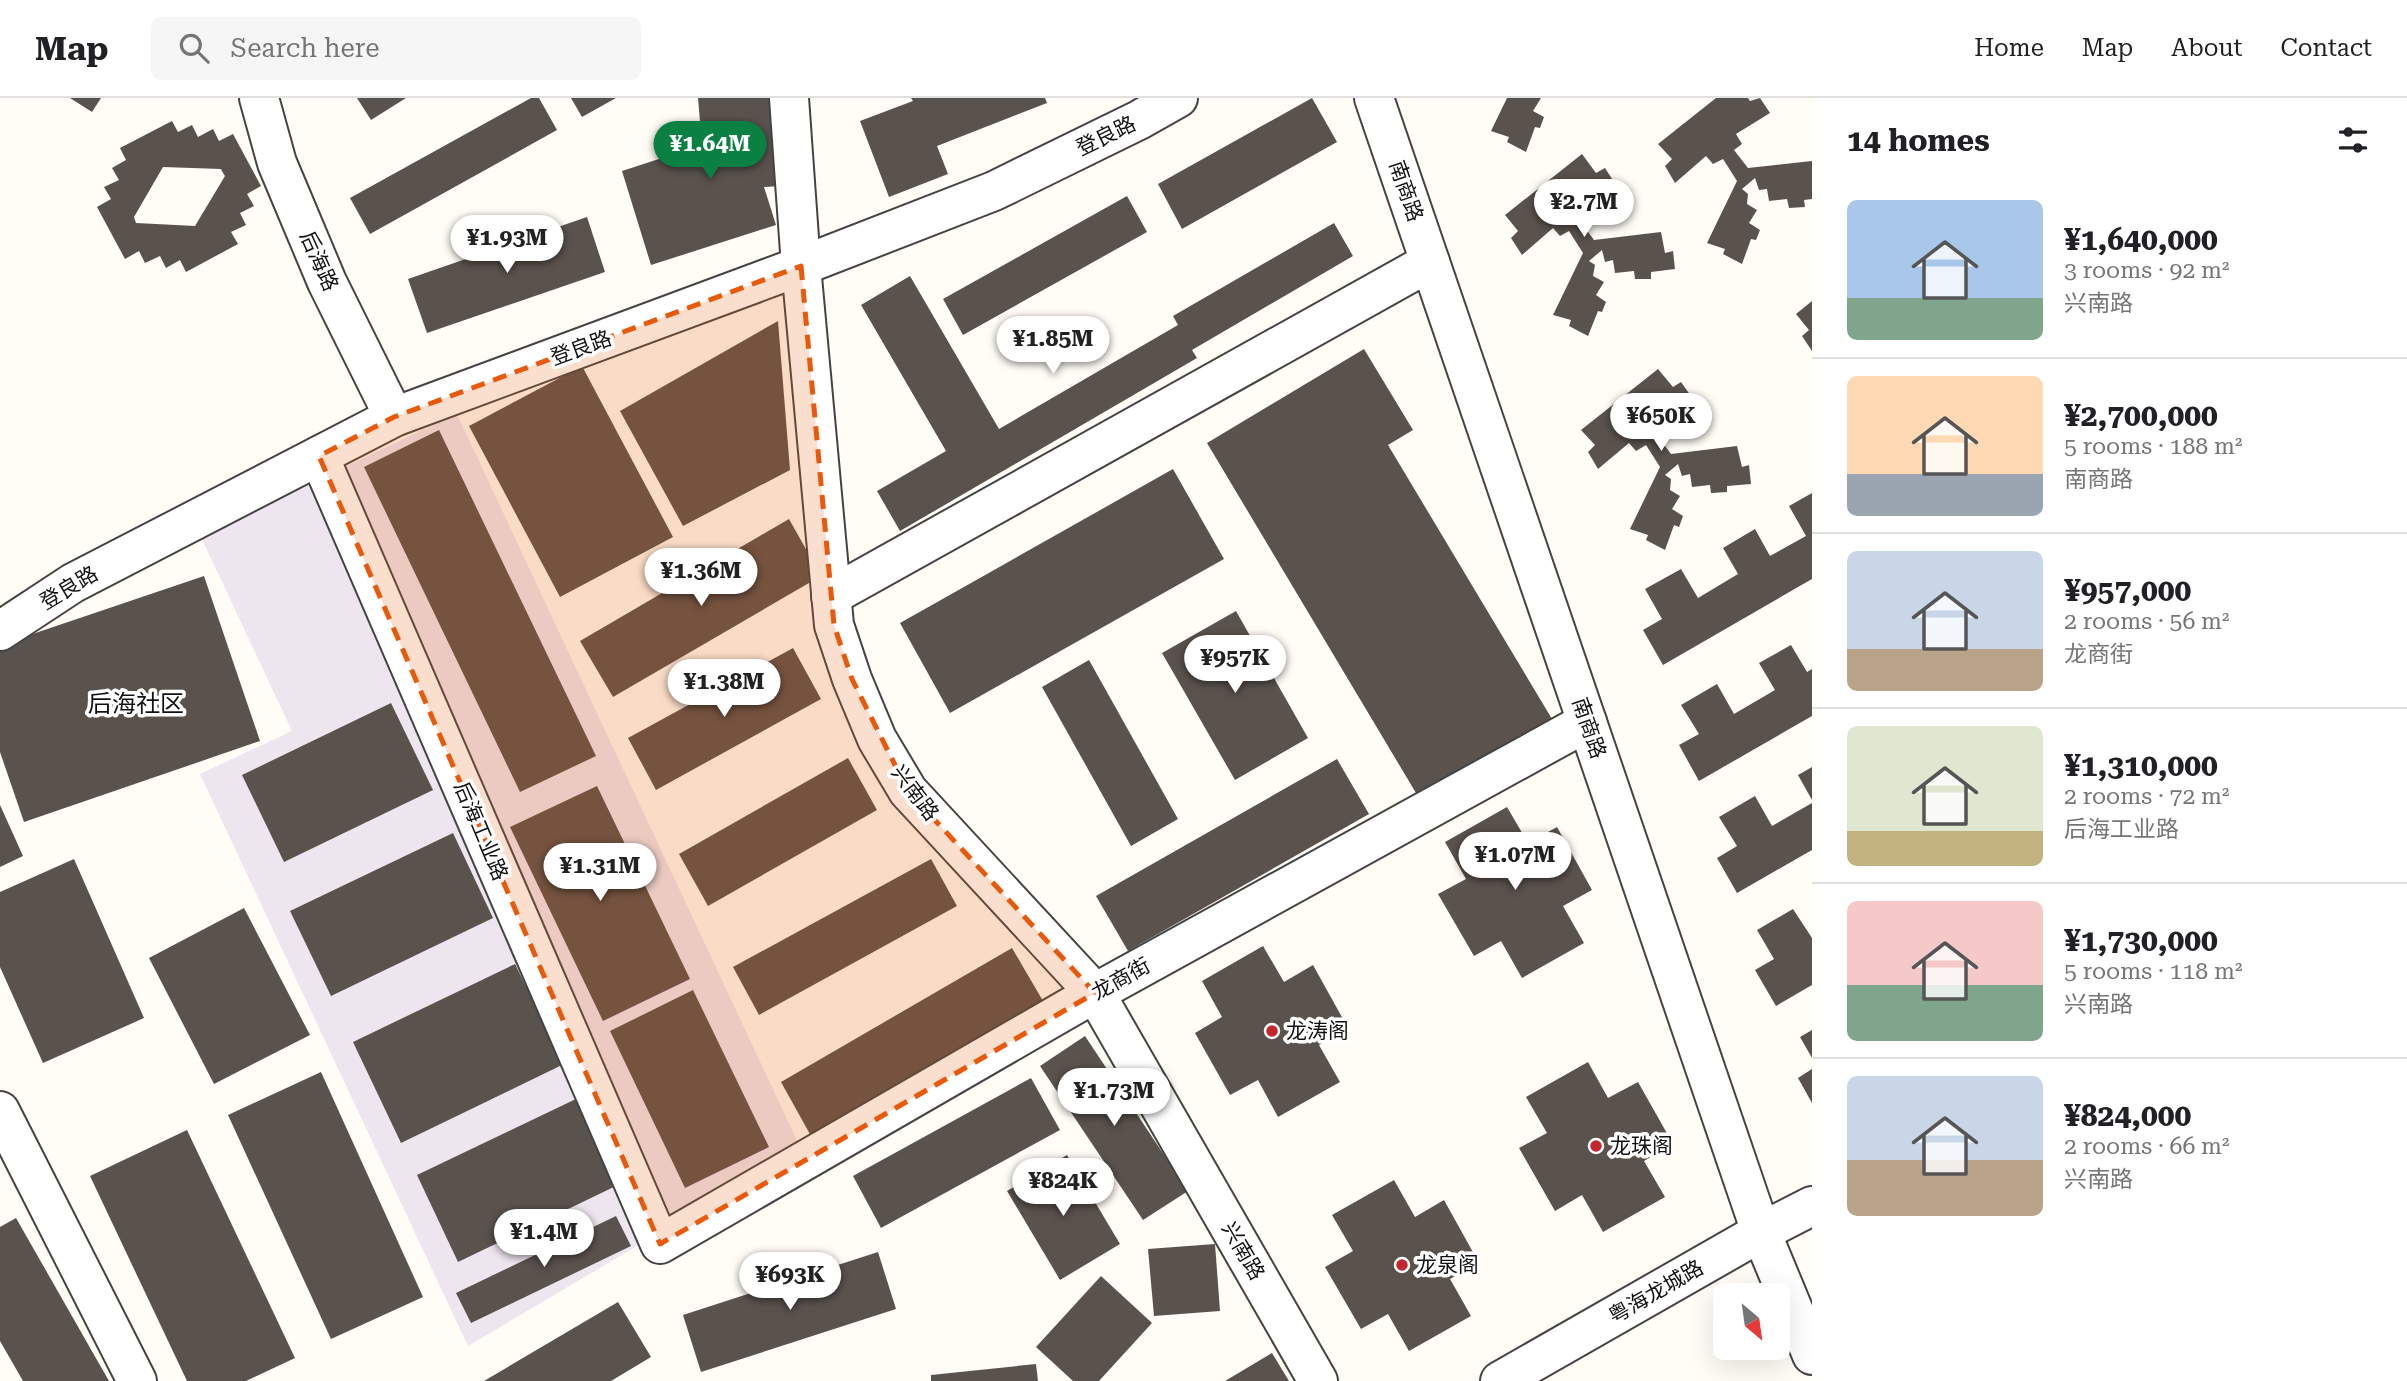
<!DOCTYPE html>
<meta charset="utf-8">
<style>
:root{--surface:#fff;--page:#f6f6f6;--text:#202124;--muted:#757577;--line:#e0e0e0;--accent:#0b8043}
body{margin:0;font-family:"Roboto Serif","Noto Sans SC",serif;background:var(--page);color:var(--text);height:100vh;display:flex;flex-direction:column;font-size:26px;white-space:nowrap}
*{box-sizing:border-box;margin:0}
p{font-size:23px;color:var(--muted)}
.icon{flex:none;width:38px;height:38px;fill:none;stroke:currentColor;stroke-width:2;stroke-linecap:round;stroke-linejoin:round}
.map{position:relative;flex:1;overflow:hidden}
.details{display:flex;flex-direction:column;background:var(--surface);width:595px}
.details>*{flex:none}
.needle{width:46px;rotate:151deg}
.controls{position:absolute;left:1713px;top:1185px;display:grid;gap:14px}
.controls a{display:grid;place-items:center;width:77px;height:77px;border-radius:10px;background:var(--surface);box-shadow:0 7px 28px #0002;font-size:35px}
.price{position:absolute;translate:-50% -60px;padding:0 16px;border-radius:24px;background:#fff;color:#222;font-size:23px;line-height:46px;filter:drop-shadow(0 2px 4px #0008)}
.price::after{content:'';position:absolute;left:50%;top:42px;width:21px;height:16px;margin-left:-10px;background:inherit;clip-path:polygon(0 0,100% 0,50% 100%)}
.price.active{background:var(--accent);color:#fff}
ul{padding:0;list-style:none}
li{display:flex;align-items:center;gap:21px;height:175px;padding:0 35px}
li+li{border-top:2px solid var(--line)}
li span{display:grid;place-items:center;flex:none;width:196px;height:140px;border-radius:10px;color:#555}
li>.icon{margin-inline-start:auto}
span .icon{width:84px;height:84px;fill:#fffc;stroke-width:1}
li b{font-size:30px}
h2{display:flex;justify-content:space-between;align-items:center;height:84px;padding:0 35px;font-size:30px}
header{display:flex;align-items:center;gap:42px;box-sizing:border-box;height:98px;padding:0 35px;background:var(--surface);border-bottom:2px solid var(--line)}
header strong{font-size:33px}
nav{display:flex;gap:38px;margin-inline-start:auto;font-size:24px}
.search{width:490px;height:63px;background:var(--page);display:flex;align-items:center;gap:18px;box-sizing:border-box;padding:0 24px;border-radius:10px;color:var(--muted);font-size:26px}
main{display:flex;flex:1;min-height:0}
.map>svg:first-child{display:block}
.industrial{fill:#eee6ef}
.building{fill:#5a524d;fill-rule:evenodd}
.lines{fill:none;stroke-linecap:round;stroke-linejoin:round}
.minor-casing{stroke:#444;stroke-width:42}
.minor{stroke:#fff;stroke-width:38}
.marked{fill:#e8590c;fill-opacity:0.2;stroke:#e8590c;stroke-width:5;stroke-dasharray:14 9;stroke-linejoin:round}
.poi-dot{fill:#c4262e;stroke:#fff;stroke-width:2.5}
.labels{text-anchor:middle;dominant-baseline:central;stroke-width:7;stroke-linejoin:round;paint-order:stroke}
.street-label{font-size:21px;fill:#111;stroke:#fff}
.poi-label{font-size:21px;fill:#111;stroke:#fff;text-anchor:start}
.quarter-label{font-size:24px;fill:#111;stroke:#fff}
</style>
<header>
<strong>Map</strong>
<div class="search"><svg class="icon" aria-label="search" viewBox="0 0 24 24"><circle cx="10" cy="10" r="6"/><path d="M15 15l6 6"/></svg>Search here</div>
<nav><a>Home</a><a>Map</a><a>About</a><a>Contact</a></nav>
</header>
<main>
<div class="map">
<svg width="1812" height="1283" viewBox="0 0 1812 1283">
<rect width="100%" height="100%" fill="#fffdf5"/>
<polygon class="industrial" points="457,316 801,1051 468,1248 200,676 292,633 200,437"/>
<g class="building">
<polygon points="70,0 101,0 92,14"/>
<polygon points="357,0 406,0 371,22"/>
<polygon points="531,0 539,0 557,32 370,136 350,100"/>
<polygon points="571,0 616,0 582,19"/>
<polygon points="698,0 775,0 782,88 764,89 776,127 651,167 622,73 702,47"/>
<polygon points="911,0 1045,0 1047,5 937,48 948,76 889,99 860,23 913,3"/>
<polygon points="1312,0 1337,44 1182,131 1158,86"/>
<polygon points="1507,0 1541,0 1533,13 1544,19 1540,30 1535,29 1526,54 1507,44 1509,39 1491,33"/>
<polygon points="1716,0 1748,0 1750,3 1760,0 1770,15 1736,36 1742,46 1734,52 1748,70 1812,63 1812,101 1804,102 1805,109 1789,110 1787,101 1769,103 1767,91 1759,92 1755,80 1742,91 1748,96 1747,106 1757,112 1749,125 1760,132 1756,142 1751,141 1742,166 1723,156 1725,151 1707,145 1737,83 1723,61 1713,66 1706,58 1675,85 1665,68 1672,61 1658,46"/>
<path d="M 172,23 L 178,34 L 192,27 L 198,39 L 213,31 L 219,43 L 233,36 L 261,88 L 247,96 L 254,108 L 240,115 L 246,127 L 231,134 L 238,146 L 186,174 L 180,162 L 166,170 L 160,158 L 145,165 L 139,153 L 125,161 L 97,109 L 111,101 L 104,89 L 119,82 L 112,70 L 126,62 L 120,50 ZM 163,69 L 221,71 L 223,75 L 225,78 L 195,128 L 136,125 L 134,119 Z"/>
<polygon points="1582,56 1596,75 1605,70 1616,87 1583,108 1589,118 1580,123 1594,142 1661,134 1665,155 1673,153 1675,171 1651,174 1651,181 1635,181 1634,173 1615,175 1613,162 1605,164 1602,152 1589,163 1595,167 1593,178 1604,184 1596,197 1606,204 1602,214 1598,213 1588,238 1569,228 1571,222 1553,217 1583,155 1569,133 1560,138 1553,130 1522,157 1511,140 1518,133 1505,117"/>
<polygon points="1127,98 1147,134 963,237 943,201"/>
<polygon points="587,119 605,174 427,235 408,181"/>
<polygon points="1334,125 1353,158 1192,252 1197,260 900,433 877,393 946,353 861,207 910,178 999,331 1178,227 1173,218"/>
<polygon points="1812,203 1812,253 1802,238 1809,232 1796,216"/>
<polygon points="778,223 790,372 683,428 620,313"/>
<polygon points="1364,251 1413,332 1388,347 1552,621 1419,700 1207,345"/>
<polygon points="582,268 673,439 560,499 469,328"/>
<polygon points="1658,271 1673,289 1681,284 1693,301 1659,323 1665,332 1657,337 1671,356 1737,348 1742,369 1749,367 1751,386 1727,388 1727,394 1711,395 1710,387 1692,389 1690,376 1682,378 1678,366 1665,377 1671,381 1670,392 1680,398 1672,411 1683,418 1679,429 1674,427 1665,452 1646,442 1648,437 1630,431 1660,369 1646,347 1636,353 1629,345 1598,371 1588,354 1595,347 1581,332"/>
<polygon points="439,332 596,658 520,694 364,369"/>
<polygon points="1173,371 1224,461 950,615 900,525"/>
<polygon points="1812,395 1812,481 1663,567 1643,532 1662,521 1645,491 1681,471 1698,500 1738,476 1723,450 1755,431 1770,458 1806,438 1789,408"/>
<polygon points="789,421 821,478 613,599 580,543"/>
<polygon points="204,478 260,643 24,724 0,654 0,547"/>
<polygon points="1236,513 1308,640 1235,682 1162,555"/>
<polygon points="1791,547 1807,574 1812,571 1812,618 1699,683 1679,647 1699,636 1681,607 1717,586 1734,616 1775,592 1759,565"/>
<polygon points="793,550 821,601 656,692 628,640"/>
<polygon points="1089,562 1178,721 1131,748 1042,589"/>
<polygon points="391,605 433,692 284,764 242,677"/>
<polygon points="848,660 877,712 708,808 679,756"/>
<polygon points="1337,661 1369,716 1128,853 1096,798"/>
<polygon points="1812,669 1812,702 1798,677"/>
<polygon points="597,688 690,881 603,923 510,729"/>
<polygon points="1755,698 1772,728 1812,705 1812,752 1737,795 1717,760 1737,748 1719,719"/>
<polygon points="0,707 23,758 0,769"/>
<polygon points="1507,709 1528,745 1557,729 1592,792 1563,808 1584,845 1522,880 1501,843 1474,858 1438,796 1466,781 1445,744"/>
<polygon points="453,735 493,820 331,898 290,813"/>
<polygon points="74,761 144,920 43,965 0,869 0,794"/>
<polygon points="931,761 957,808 759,917 733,869"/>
<polygon points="244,810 310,937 214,986 149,860"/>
<polygon points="1793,811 1812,840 1812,887 1776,908 1755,872 1774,861 1757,832"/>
<polygon points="1263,848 1284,884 1313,867 1348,930 1319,947 1340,984 1278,1019 1258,982 1230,997 1195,935 1222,919 1202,883"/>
<polygon points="1012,850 1043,903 811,1038 781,984"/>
<polygon points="515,866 564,966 401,1045 353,944"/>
<polygon points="693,892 769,1049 685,1090 610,933"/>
<polygon points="1812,932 1812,960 1800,939"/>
<polygon points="1085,938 1188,1093 1143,1122 1040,968"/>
<polygon points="1588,964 1608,1000 1638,984 1673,1046 1644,1063 1665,1099 1603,1134 1582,1097 1555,1113 1519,1050 1547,1035 1526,999"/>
<polygon points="1812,971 1812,1005 1798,980"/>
<polygon points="321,974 423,1199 331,1241 228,1017"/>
<polygon points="1031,980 1060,1032 881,1130 853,1078"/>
<polygon points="578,1000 620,1086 458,1164 417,1077"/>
<polygon points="187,1032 295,1260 246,1283 187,1283 90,1078"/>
<polygon points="1067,1057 1120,1146 1060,1182 1007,1093"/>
<polygon points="1394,1082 1415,1119 1444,1102 1479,1165 1450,1181 1471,1218 1409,1253 1388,1216 1361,1231 1325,1169 1353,1153 1332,1117"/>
<polygon points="616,1118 631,1148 471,1225 456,1195"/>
<polygon points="16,1120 109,1283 23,1283 0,1243 0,1129"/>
<polygon points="1215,1146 1220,1213 1154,1218 1148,1151"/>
<polygon points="878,1154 896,1211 701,1274 683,1217"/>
<polygon points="1101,1178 1152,1225 1099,1283 1073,1283 1036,1249"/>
<polygon points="618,1204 651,1259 611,1283 484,1283"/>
<polygon points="1272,1255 1289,1283 1225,1283"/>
<polygon points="1036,1266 1038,1283 931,1283 931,1277"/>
</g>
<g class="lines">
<g class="minor-casing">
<g id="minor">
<polyline points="259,0 277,65 327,184 394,319"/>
<polyline points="789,0 801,168 834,527 852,581 877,641 908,693 1095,895 1318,1283"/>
<polyline points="1374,0 1761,1134 1812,1257"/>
<polyline points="319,358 660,1146 1095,895 1587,624"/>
<polyline points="831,498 1430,164"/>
<polyline points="0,533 73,485 394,319 801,168 994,93 1139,22 1178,0"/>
<polyline points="0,1013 137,1283"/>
<polyline points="1500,1283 1761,1134 1812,1108"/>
</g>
</g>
<use href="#minor" class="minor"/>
</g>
<path class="marked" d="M 801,168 L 834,527 L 852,581 L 908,693 L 1095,895 L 660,1146 L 319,358 L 394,319 Z"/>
<g class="poi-dot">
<circle cx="1272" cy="933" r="7"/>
<circle cx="1596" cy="1048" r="7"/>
<circle cx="1402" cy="1167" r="7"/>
</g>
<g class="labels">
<g class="street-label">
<text transform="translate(1106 38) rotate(-26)">登良路</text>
<text transform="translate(1406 93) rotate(71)">南商路</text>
<text transform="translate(319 163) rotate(66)">后海路</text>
<text transform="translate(581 250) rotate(-20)">登良路</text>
<text transform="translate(69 490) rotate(-31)">登良路</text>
<text transform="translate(1589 630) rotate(71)">南商路</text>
<text transform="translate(915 695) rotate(53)">兴南路</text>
<text transform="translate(481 733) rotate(67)">后海工业路</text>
<text transform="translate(1121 881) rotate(-29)">龙商街</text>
<text transform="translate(1243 1153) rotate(60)">兴南路</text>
<text transform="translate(1656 1194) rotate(-30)">粤海龙城路</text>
</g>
<g class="poi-label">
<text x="1286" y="933">龙涛阁</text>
<text x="1610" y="1048">龙珠阁</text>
<text x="1416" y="1167">龙泉阁</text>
</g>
<g class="quarter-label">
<text x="136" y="606">后海社区</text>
</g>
</g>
</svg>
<div class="controls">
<a><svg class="needle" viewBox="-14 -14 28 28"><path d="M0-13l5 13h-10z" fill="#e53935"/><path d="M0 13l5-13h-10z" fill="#757577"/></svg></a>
</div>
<b class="price active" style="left:710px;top:83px">¥1.64M</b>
<b class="price" style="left:1584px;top:141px">¥2.7M</b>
<b class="price" style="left:507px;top:177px">¥1.93M</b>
<b class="price" style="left:1053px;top:278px">¥1.85M</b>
<b class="price" style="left:1661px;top:355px">¥650K</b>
<b class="price" style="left:701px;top:510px">¥1.36M</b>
<b class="price" style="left:1235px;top:597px">¥957K</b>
<b class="price" style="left:724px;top:621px">¥1.38M</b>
<b class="price" style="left:1515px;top:794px">¥1.07M</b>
<b class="price" style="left:600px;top:805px">¥1.31M</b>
<b class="price" style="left:1114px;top:1030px">¥1.73M</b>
<b class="price" style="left:1063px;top:1120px">¥824K</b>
<b class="price" style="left:544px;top:1171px">¥1.4M</b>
<b class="price" style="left:790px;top:1214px">¥693K</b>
</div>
<section class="details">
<h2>14 homes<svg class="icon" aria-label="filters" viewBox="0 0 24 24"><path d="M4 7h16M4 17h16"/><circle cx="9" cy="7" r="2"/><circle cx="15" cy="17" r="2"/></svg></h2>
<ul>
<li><span style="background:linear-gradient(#a9c7e8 70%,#7fa58c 0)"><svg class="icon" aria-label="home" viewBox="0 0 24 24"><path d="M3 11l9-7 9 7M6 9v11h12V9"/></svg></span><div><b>¥1,640,000</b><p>3 rooms · 92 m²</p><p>兴南路</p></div></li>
<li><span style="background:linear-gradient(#ffd9b3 70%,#9aa5b1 0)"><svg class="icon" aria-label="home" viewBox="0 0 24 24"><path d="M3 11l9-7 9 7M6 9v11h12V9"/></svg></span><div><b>¥2,700,000</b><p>5 rooms · 188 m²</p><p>南商路</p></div></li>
<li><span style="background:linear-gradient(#c9d6e8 70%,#b9a48a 0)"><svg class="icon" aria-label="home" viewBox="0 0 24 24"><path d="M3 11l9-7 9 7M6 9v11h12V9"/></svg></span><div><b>¥957,000</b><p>2 rooms · 56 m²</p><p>龙商街</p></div></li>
<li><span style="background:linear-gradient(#dfe7d0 75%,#c2b280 0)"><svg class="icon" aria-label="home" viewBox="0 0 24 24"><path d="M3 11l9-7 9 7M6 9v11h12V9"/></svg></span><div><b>¥1,310,000</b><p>2 rooms · 72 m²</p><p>后海工业路</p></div></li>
<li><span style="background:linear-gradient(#f6c9c9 60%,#7fa58c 0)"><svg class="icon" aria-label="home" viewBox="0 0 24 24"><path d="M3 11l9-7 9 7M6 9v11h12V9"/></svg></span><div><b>¥1,730,000</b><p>5 rooms · 118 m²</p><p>兴南路</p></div></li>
<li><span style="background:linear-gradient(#c9d6e8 60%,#b9a48a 0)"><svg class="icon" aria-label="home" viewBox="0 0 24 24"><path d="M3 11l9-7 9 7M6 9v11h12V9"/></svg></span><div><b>¥824,000</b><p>2 rooms · 66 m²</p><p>兴南路</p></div></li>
</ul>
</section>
</main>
